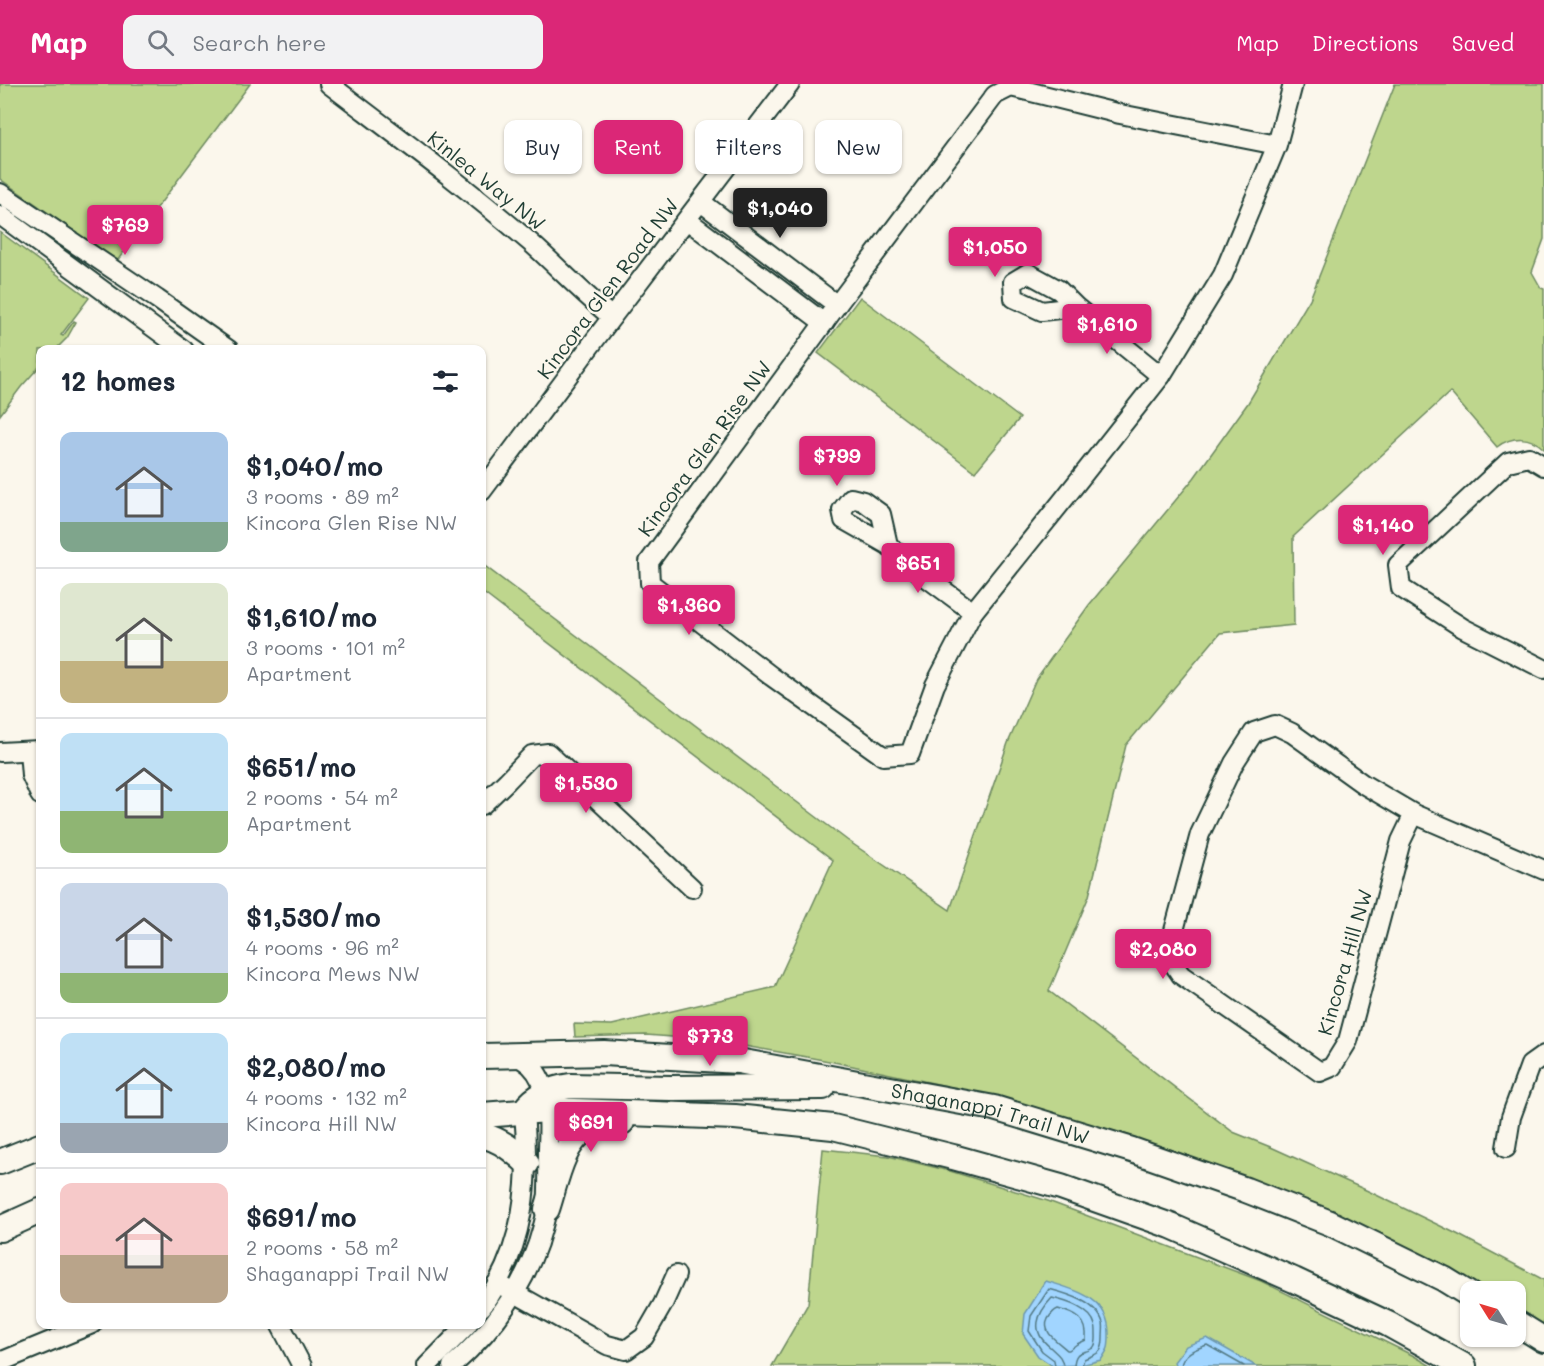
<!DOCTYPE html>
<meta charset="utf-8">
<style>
:root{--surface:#fff;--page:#f2f2f3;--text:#1f2937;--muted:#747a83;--line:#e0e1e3;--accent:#db2777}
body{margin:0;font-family:Mali,sans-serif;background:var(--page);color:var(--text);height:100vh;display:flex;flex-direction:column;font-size:22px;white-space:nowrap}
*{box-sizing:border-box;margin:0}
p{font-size:20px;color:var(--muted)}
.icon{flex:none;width:33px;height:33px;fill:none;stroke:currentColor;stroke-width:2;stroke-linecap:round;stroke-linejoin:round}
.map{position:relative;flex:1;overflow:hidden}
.drawer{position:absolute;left:36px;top:261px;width:450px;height:984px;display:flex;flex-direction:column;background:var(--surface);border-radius:12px;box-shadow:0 2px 4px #0004}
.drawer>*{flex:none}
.banner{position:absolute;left:504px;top:36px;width:570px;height:54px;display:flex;gap:12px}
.needle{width:39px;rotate:307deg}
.fabs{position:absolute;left:1460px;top:1197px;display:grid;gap:12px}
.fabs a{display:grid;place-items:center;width:66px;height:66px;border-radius:12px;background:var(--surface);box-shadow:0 2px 4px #0004;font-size:30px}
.price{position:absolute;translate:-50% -51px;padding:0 14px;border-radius:6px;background:var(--accent);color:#fff;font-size:20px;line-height:39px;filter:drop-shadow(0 2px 3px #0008)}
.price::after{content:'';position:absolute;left:50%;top:36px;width:18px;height:14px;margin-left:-9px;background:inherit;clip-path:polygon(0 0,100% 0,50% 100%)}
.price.active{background:#222;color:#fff}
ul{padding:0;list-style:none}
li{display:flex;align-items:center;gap:18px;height:150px;padding:0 24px}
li+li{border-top:2px solid var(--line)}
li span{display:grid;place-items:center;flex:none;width:168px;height:120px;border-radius:12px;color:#555}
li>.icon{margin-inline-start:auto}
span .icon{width:72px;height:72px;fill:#fffc;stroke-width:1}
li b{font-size:26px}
h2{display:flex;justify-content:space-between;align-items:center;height:72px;padding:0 24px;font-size:26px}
.tag{padding:0 21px;border-radius:12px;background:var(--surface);box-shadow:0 2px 4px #0004;font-size:21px;line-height:54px}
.tag.active{background:var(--accent);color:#fff}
header{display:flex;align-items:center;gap:36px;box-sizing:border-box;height:84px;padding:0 30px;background:var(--accent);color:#fff}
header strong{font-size:28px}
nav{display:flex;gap:33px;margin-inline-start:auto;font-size:21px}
.search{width:420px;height:54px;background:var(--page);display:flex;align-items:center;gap:15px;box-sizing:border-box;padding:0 21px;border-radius:12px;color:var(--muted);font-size:22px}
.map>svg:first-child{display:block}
.green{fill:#bed68d;stroke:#6e8a60;stroke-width:1.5}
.water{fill:#a1d5ff;stroke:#6d98ae;stroke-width:1.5}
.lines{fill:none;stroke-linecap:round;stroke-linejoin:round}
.shore{stroke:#537a85;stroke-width:1.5}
.minor-casing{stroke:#1f3d34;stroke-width:22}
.major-casing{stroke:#1f3d34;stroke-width:28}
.minor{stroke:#fbf7ec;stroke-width:18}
.major{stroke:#fbf7ec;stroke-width:24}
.labels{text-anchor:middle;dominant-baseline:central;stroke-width:4.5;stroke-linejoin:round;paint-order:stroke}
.street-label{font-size:20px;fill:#1f3d34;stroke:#fbf7ec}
</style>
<header>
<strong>Map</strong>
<div class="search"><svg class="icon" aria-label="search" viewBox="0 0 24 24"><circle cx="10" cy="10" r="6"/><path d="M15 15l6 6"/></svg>Search here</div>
<nav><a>Map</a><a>Directions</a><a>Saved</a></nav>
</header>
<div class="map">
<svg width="1544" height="1282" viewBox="0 0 1544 1282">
<rect width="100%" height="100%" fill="#fbf7ec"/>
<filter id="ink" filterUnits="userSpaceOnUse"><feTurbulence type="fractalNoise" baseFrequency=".0167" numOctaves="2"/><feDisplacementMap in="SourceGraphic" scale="12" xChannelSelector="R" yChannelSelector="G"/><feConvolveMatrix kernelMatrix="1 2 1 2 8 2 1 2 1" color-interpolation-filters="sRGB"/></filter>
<g filter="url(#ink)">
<g class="green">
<polygon points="0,0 250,0 117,177 0,95"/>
<path d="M 1395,0 L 1544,0 L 1544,155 L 1532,188 L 1541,204 L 1544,205 L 1544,365 C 1530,351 1512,352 1497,363 L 1450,308 L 1293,453 L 1294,541 L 1220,549 L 1126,661 L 1089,812 L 1049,907 L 1233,1048 L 1273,1064 L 1368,1107 L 1457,1150 L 1544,1196 L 1544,1245 L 1515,1228 L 1515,1208 L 1477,1207 L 1215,1085 L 1128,1051 L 947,1002 L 829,977 L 711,956 L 646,951 L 575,953 L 574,940 L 612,941 L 775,903 L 833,776 L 482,508 L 482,480 L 847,756 L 950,826 L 1008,659 L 1036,595 L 1089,521 L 1194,394 L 1248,319 L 1310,215 Z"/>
<polygon points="0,148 89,214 61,251 63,252 74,237 76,238 67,254 56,265 40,266 40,282 21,303 0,331"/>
<polygon points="860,213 1020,334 975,388 818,269"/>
<polygon points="823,1065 888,1072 950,1087 1048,1117 1261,1197 1414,1272 1431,1282 772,1282 808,1220"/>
</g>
<g class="water">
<path d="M 1046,1197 C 1075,1206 1109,1213 1109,1250 C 1109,1264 1109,1264 1101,1276 L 1081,1281 L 1053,1282 L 1038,1272 L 1023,1250 L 1025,1230 Z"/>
<polygon points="1207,1254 1256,1282 1176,1282 1174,1278 1186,1262"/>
</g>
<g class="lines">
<g class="shore">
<path d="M 1058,1225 C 1076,1230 1088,1235 1086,1256 L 1077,1260 L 1069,1266 L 1067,1266 C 1059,1258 1041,1249 1048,1235 C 1051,1230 1053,1227 1058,1225 Z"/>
<path d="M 1055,1282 L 1054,1276 L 1042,1267 L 1029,1247 L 1031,1232 L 1049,1205 C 1068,1210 1097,1218 1103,1239 C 1104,1243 1103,1249 1103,1253 C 1103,1270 1098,1269 1084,1275 L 1082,1282"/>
<path d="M 1063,1282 C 1062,1272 1057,1270 1050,1263 C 1030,1247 1037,1230 1052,1214 C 1066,1217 1091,1225 1095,1241 C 1096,1242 1096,1249 1096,1250 C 1096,1255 1097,1260 1093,1264 C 1083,1271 1075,1264 1074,1282"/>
<path d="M 1181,1282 C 1183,1269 1195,1265 1207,1261 L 1244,1282"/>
</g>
<g class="minor-casing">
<g id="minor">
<path d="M 329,0 C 397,52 466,103 531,159 C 558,183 583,210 612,233"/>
<polyline points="1277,61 1120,30 1011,3 995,11 837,221 649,478 650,499 771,592 883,672 910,670 935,601 973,528 1064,415 1161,292 1223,191 1277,61 1293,0"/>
<polyline points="0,109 157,215 229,266"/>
<polyline points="701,118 837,221"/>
<polyline points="0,131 184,266"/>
<polyline points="687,136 824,239"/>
<polyline points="1076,223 1042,227 1014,214 1013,198 1028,189 1059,206 1076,223 1161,292"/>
<polyline points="1544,382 1529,373 1508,378 1398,481 1401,504 1463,544 1544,585"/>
<polyline points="482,407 612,233 790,0"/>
<polyline points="888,461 881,430 863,417 851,414 842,426 844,436 888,461 923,491 973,528"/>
<polyline points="29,667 31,691 40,711"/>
<polyline points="0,668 40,666"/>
<polyline points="482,721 507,697 532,671 548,669 692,804"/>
<polyline points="1414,730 1401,757 1348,957 1332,983 1320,988 1181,891 1170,875 1172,854 1200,750 1234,679 1254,648 1275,641 1292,649 1363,700 1414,730 1544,786"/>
<polyline points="1506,1064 1511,1033 1530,981 1544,971"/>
<polyline points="497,1199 607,1261 626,1266 644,1253 663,1220 676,1191"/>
<path d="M 482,1223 C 525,1165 530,1097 524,1027"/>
<polyline points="280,1240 302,1282"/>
<polyline points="0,1278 92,1240"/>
<polyline points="427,1282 468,1240"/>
<path d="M 452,1282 C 491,1248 521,1208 538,1159 C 541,1148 546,1135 547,1123 C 549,1104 548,1083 548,1064 C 549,1036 551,1001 530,981 C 525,977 520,974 515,970"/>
</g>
</g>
<g class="major-casing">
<g id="major">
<path id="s1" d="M 482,972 L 604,969 L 738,977 L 994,1024 L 1132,1066 L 1246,1106 L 1330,1139 L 1444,1195 L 1470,1211"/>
<path d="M 524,1027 C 535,1011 551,1005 570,1002 L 671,1004 L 823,1003"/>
<polyline points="482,1031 548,1026 735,1033 833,1043 953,1073 1061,1103 1171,1142 1294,1196 1388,1240 1464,1282"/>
<path d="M 482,1051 C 501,1056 513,1066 527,1079"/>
<polyline points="0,1078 40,1062"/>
<path d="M 547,1125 C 555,1102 562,1058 586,1046 C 596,1041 611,1040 622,1038"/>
<polyline points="0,1145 40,1127"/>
<polyline points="1515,1238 1544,1256"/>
</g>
</g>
<use href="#minor" class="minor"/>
<use href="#major" class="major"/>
</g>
</g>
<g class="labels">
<g class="street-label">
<text transform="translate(487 96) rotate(39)">Kinlea Way NW</text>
<text transform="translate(607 204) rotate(-53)">Kincora Glen Road NW</text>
<text transform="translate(704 364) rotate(-54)">Kincora Glen Rise NW</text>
<text transform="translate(1344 878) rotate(-74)">Kincora Hill NW</text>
<text stroke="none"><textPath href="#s1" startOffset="514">Shaganappi Trail NW</textPath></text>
</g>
</g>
</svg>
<div class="fabs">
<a><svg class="needle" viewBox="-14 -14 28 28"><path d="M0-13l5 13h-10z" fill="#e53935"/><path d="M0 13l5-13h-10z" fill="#747a83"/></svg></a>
</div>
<b class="price active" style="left:780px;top:155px">$1,040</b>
<b class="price" style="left:125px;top:172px">$769</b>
<b class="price" style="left:995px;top:194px">$1,050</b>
<b class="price" style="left:1107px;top:271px">$1,610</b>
<b class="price" style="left:837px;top:403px">$799</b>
<b class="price" style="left:1383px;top:472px">$1,140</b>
<b class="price" style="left:918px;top:510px">$651</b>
<b class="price" style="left:689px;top:552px">$1,360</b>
<b class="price" style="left:586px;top:730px">$1,530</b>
<b class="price" style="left:1163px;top:896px">$2,080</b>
<b class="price" style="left:710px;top:983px">$773</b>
<b class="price" style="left:591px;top:1069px">$691</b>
<div class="banner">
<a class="tag">Buy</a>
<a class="tag active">Rent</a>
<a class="tag">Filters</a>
<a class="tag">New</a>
</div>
<section class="drawer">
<h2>12 homes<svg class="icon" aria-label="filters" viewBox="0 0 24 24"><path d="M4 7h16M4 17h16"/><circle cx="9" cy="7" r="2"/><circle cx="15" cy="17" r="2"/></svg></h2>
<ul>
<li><span style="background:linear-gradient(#a9c7e8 75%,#7fa58c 0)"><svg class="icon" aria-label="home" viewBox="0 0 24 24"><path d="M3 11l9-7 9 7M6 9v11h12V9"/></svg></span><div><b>$1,040/mo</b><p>3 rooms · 89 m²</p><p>Kincora Glen Rise NW</p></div></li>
<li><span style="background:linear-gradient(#dfe7d0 65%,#c2b280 0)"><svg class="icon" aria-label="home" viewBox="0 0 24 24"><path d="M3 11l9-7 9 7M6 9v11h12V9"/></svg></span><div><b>$1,610/mo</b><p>3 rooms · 101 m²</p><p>Apartment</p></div></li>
<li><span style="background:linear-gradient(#bfe0f5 65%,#8fb573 0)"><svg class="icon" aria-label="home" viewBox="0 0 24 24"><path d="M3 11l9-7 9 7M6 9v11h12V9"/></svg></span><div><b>$651/mo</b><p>2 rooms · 54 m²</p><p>Apartment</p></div></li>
<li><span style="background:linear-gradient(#c9d6e8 75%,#8fb573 0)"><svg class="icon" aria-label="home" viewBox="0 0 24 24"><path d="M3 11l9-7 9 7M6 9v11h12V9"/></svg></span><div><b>$1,530/mo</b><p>4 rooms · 96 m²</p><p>Kincora Mews NW</p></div></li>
<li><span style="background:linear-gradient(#bfe0f5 75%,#9aa5b1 0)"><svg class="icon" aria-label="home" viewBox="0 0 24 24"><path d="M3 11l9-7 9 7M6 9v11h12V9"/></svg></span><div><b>$2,080/mo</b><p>4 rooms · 132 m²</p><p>Kincora Hill NW</p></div></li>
<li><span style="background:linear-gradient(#f6c9c9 60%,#b9a48a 0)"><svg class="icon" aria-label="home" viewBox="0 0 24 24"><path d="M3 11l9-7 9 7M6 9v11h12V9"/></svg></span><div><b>$691/mo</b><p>2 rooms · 58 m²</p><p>Shaganappi Trail NW</p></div></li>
</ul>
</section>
</div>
